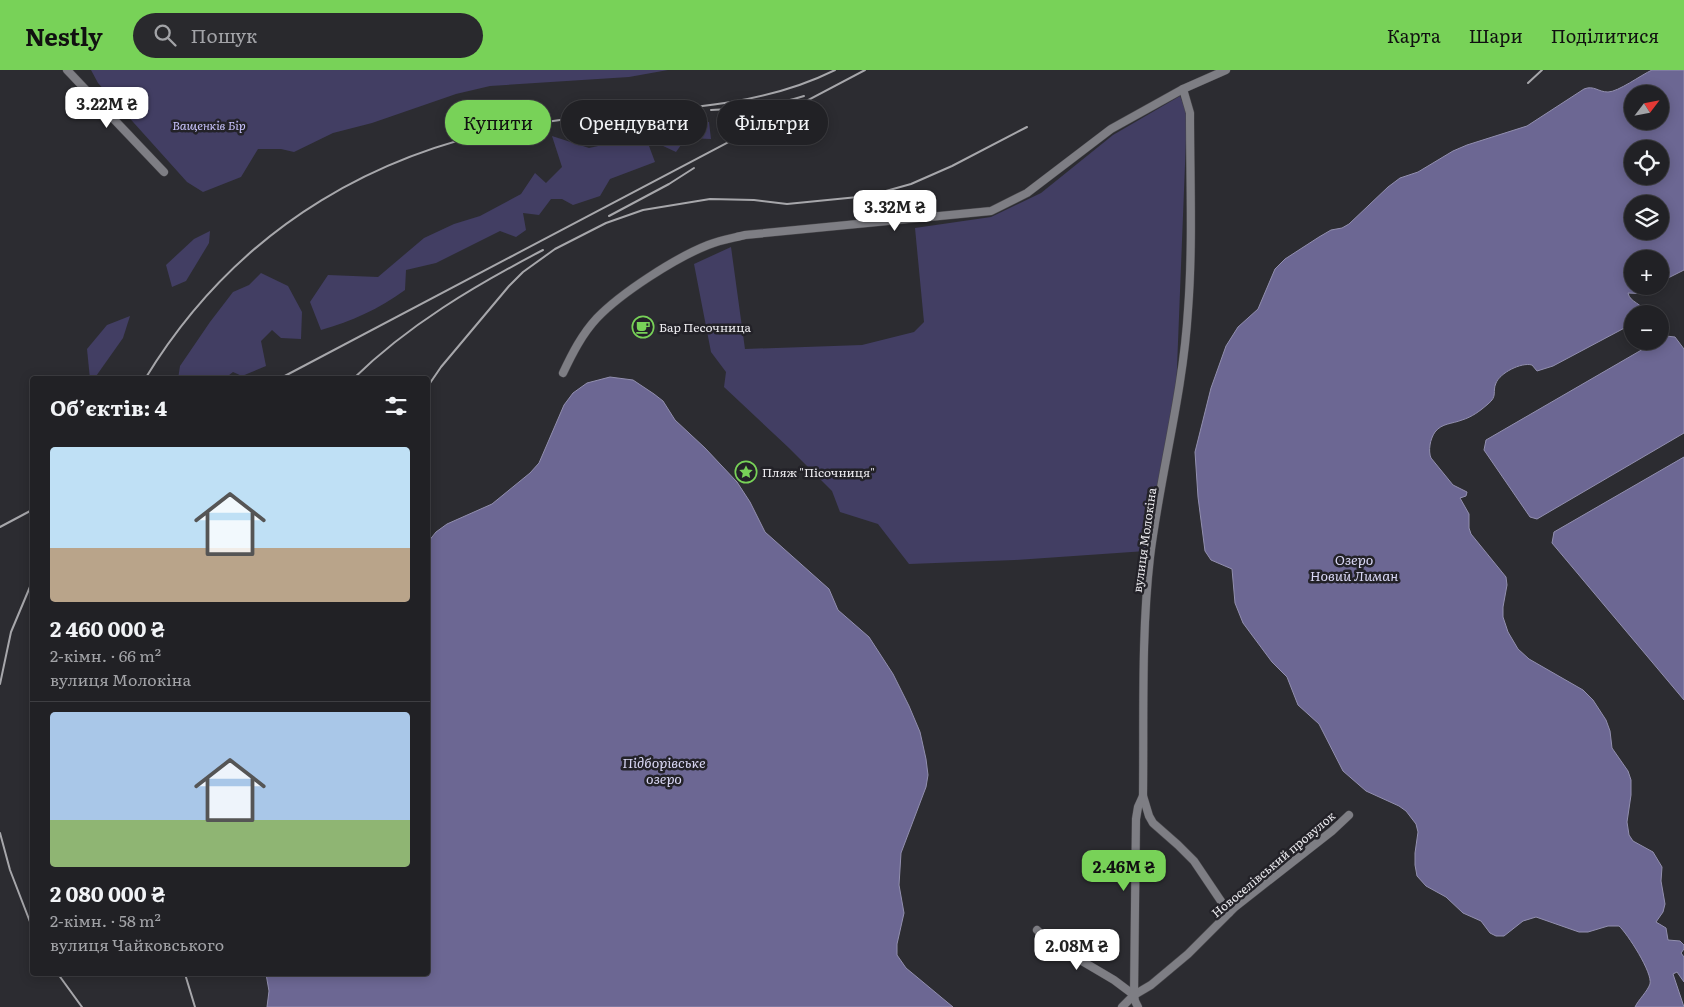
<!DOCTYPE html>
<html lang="uk">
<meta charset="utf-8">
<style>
:root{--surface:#212125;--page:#29292d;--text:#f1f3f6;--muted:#a2a3a7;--line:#3e3e42;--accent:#78d258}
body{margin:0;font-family:Literata,serif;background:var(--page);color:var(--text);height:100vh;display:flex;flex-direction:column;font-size:19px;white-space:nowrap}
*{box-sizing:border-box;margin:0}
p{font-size:16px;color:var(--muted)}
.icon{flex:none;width:28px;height:28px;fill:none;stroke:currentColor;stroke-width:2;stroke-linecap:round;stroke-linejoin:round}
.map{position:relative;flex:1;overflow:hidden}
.panel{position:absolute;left:30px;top:306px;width:400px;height:600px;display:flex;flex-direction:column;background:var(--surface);border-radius:5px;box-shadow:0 2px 12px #0003,0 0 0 1px var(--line)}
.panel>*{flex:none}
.hud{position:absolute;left:445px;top:30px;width:475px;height:45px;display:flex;gap:10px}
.needle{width:32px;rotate:58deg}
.fabs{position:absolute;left:1624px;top:15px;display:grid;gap:10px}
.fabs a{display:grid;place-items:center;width:45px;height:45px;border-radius:50%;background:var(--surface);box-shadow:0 2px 12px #0003,0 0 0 1px var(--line);font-size:25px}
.price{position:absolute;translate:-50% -42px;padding:0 11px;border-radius:10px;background:#fff;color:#222;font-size:16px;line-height:32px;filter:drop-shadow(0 1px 2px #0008)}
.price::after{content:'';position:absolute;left:50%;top:30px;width:15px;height:11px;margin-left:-8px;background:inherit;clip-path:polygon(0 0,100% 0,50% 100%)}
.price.current{background:var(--accent);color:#111}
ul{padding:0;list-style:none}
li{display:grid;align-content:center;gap:10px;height:265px;padding:0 20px}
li+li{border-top:1px solid var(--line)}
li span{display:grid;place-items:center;height:155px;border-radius:5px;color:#555}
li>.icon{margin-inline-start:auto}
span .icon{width:90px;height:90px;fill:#fffc;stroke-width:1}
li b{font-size:21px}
h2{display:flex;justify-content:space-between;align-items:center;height:60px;padding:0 20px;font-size:21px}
.pill{padding:0 18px;border-radius:22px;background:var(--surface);box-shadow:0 2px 12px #0003,0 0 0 1px var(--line);font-size:18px;line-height:45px}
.pill.current{background:var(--accent);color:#111}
header{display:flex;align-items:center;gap:30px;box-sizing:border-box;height:70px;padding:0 25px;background:var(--accent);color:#111}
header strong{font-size:24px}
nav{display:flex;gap:28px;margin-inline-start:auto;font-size:18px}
.search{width:350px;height:45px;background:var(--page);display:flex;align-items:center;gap:12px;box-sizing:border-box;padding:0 18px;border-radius:28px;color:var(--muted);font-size:19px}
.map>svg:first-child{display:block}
.green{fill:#423e63}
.water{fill:#6c6793;stroke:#928faf;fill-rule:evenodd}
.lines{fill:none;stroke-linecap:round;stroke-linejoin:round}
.minor-casing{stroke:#49484c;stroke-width:9}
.minor{stroke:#7e7e84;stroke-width:8}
.rail{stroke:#a7a7ab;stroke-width:2}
.labels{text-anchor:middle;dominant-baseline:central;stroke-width:5;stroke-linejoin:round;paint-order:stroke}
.park-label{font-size:12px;font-style:italic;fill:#c8c3fc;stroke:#232228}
.poi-label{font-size:12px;fill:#ecebef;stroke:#232228;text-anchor:start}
.street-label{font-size:12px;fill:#ecebef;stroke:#232228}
.water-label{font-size:14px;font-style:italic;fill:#d9d7f4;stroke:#232228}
</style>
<header>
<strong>Nestly</strong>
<div class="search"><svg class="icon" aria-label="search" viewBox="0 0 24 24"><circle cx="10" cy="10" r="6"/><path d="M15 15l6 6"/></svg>Пошук</div>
<nav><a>Карта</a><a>Шари</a><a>Поділитися</a></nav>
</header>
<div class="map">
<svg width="1684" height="937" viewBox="0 0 1684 937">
<rect width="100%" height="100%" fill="#2c2c31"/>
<g class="green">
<polygon points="91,0 668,0 629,7 490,16 456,24 372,53 333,63 294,82 281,79 258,79 241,107 203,122 187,112 98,13"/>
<polygon points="1180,26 1187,44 1176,323 1146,481 1015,490 909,494 878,454 840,442 832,421 789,378 724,317 726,302 711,282 694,194 731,177 745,279 862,275 914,262 924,252 915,158 991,147 1041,123 1113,65"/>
<path d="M 652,49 L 709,52 L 711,69 L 686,68 L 676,82 L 661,75 L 649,76 L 655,92 L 610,109 L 600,126 L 573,135 L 562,129 L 551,129 L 539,145 L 523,143 L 526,160 L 516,167 L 500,161 L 436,193 L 406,200 L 405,220 C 379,239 352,251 321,260 L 310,232 L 328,205 L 378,207 L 424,168 L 454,154 L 480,146 L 521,124 L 535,103 L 546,113 L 562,97 L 552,66 L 589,78 L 621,71 Z"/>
<polygon points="210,161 209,173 186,211 172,217 166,195 194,169"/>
<polygon points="261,203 288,216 302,242 301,269 281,268 272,260 261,271 266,296 242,306 233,302 224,309 178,309 180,296 210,252 233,222 249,215"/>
<polygon points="130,246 123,268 94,309 90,309 87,279 107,255"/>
</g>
<g class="water">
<path d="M 1652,0 L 1684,0 L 1684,200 L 1660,212 L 1660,189 L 1632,189 L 1632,216 L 1655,216 L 1649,224 L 1628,223 C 1630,233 1643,233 1646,244 L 1632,244 L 1632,254 L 1553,296 L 1537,301 L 1532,295 C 1521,292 1500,303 1496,313 C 1492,322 1498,326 1488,334 C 1480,341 1472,347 1462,350 C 1452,354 1442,353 1435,362 C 1430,369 1428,381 1431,388 L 1453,415 L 1467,422 L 1466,426 L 1460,428 L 1469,444 L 1469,458 L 1471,464 L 1506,507 L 1507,515 L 1503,537 L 1503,547 L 1508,562 L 1518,579 L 1529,589 L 1583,620 L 1593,630 L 1606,650 L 1610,661 L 1612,678 L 1628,701 L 1631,710 L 1631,725 L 1627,752 L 1629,765 L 1633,771 L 1653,782 L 1662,797 L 1661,811 L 1665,834 L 1663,842 L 1656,852 L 1666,858 L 1668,870 L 1680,871 L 1684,875 L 1684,879 L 1681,883 L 1684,887 L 1684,912 L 1677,902 L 1673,904 L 1684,937 L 1635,937 C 1639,929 1647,922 1650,914 C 1653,903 1627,863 1619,856 L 1608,856 L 1588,862 L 1579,862 L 1536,847 L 1523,851 L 1504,866 L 1496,866 L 1490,863 L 1481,851 L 1463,843 L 1446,827 L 1426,816 L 1417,806 L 1415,795 L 1415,783 L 1418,762 L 1416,754 L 1406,741 L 1399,736 L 1366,721 L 1343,701 L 1319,654 L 1298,635 L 1287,607 L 1272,592 L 1243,553 L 1235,533 L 1232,499 L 1211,490 L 1205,481 L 1198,427 L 1195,382 L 1211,318 L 1226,276 L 1238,257 L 1258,239 L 1275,199 L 1285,189 L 1319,167 L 1331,160 L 1342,158 L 1349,154 L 1388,117 L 1400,108 L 1418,102 L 1453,81 L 1467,75 L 1527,56 L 1584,19 C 1594,15 1598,22 1608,22 C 1618,22 1641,5 1652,0 ZM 1632,24 L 1660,24 L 1660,51 L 1632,51 ZM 1632,79 L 1660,79 L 1660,106 L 1632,106 ZM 1632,134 L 1660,134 L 1660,161 L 1632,161 Z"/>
<polygon points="1666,266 1675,267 1684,279 1684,363 1537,449 1530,447 1484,380 1486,370 1657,271 1660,271 1660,269"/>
<polygon points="610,307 633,310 654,324 663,331 675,350 705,378 737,412 750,432 765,462 829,519 838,540 869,567 893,604 909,636 920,662 926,689 928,705 926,717 901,783 899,815 904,843 897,874 897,885 906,898 953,937 267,937 269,921 266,904 428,904 428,472 436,462 447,454 492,434 530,403 539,393 564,335 573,323 587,313"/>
<polygon points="1684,387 1684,630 1552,473 1554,462"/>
</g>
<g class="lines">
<g class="minor-casing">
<g id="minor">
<polyline points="67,0 164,102"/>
<path d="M 563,303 C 572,284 582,264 597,248 C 621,223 675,188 708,175 C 720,170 733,168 745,165 L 991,141 L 1027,123 L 1111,59 L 1183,19 L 1226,0"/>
<polyline points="1143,726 1149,746 1153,753 1178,775 1194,791 1229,843"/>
<polyline points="1037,860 1048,871 1114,910 1134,925"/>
<polyline points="1122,937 1134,925 1151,915 1188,884 1235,837 1332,761 1349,745"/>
<path d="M 1138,937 L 1135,931 L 1134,925 L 1136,749 L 1138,737 L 1143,726 C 1144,647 1141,566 1150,487 C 1160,405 1183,324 1188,240 C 1193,175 1190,109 1190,43 L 1183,19"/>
</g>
</g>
<use href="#minor" class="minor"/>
<g class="rail">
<polyline points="1528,13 1542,0"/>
<path d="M 711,40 C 744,39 773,36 804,26"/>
<polyline points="609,146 669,114 694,98"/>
<path d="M 145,309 C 238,156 384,72 560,50 C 651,39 751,42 835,0"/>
<polyline points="279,309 865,0"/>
<path d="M 353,309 C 408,255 474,216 543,180"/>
<polyline points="428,316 441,297 509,216 523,202 555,179 606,153 643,140 710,129 754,130 787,134 868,126 911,114 952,96 1027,57"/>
<polyline points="0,457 32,440"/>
<polyline points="0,614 11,562 32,512"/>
<polyline points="0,763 10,800 32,857"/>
<polyline points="58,904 82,937"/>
<polyline points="185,904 195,937"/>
</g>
</g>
<defs>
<g id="cafe-ring" transform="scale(1.125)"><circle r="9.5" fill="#232228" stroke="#78d258" stroke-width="1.5"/><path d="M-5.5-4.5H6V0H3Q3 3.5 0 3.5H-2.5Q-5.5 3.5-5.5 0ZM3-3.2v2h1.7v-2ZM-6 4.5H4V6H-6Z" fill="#78d258"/></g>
<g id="sight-ring" transform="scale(1.125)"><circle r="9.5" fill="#232228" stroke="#78d258" stroke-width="1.5"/><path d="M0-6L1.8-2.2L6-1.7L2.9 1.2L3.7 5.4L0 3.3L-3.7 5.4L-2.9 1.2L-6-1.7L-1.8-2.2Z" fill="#78d258"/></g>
</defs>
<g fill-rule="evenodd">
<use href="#cafe-ring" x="643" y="257"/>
<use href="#sight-ring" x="746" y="402"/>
</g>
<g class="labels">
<g class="park-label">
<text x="209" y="55">Ващенків Бір</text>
</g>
<g class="poi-label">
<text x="659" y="257">Бар Песочница</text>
<text x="762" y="402">Пляж "Пісочниця"</text>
</g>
<g class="street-label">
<text transform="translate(1144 470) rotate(-82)">вулиця Молокіна</text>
<text transform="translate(1273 794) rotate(-40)">Новоселівський провулок</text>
</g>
<g class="water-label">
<text x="1354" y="489">Озеро<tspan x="1354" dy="16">Новий Лиман</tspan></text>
<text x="664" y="692">Підборівське<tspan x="664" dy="16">озеро</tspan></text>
</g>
</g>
</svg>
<div class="fabs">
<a><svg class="needle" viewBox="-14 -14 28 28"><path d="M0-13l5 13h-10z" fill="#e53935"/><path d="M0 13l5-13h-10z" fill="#a2a3a7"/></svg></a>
<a><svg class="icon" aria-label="locate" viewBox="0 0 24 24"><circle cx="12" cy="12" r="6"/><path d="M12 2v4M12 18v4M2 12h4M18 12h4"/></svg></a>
<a><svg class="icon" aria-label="layers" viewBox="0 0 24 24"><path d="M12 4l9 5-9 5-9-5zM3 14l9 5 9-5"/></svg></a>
<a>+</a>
<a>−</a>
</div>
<b class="price" style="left:107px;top:59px">3.22M ₴</b>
<b class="price" style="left:895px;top:162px">3.32M ₴</b>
<b class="price current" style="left:1124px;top:822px">2.46M ₴</b>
<b class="price" style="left:1077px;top:901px">2.08M ₴</b>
<div class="hud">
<a class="pill current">Купити</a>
<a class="pill">Орендувати</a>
<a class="pill">Фільтри</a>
</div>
<section class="panel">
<h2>Об’єктів: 4<svg class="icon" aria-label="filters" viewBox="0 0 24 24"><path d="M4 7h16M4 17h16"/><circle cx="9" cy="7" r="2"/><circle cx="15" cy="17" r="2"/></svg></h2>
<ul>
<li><span style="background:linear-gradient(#bfe0f5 65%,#b9a48a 0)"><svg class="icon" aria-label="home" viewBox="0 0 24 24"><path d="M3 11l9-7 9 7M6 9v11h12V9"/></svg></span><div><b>2 460 000 ₴</b><p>2-кімн. · 66 m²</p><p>вулиця Молокіна</p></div></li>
<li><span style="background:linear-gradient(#a9c7e8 70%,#8fb573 0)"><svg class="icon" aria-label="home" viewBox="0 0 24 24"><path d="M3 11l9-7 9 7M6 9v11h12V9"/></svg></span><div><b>2 080 000 ₴</b><p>2-кімн. · 58 m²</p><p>вулиця Чайковського</p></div></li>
</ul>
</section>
</div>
